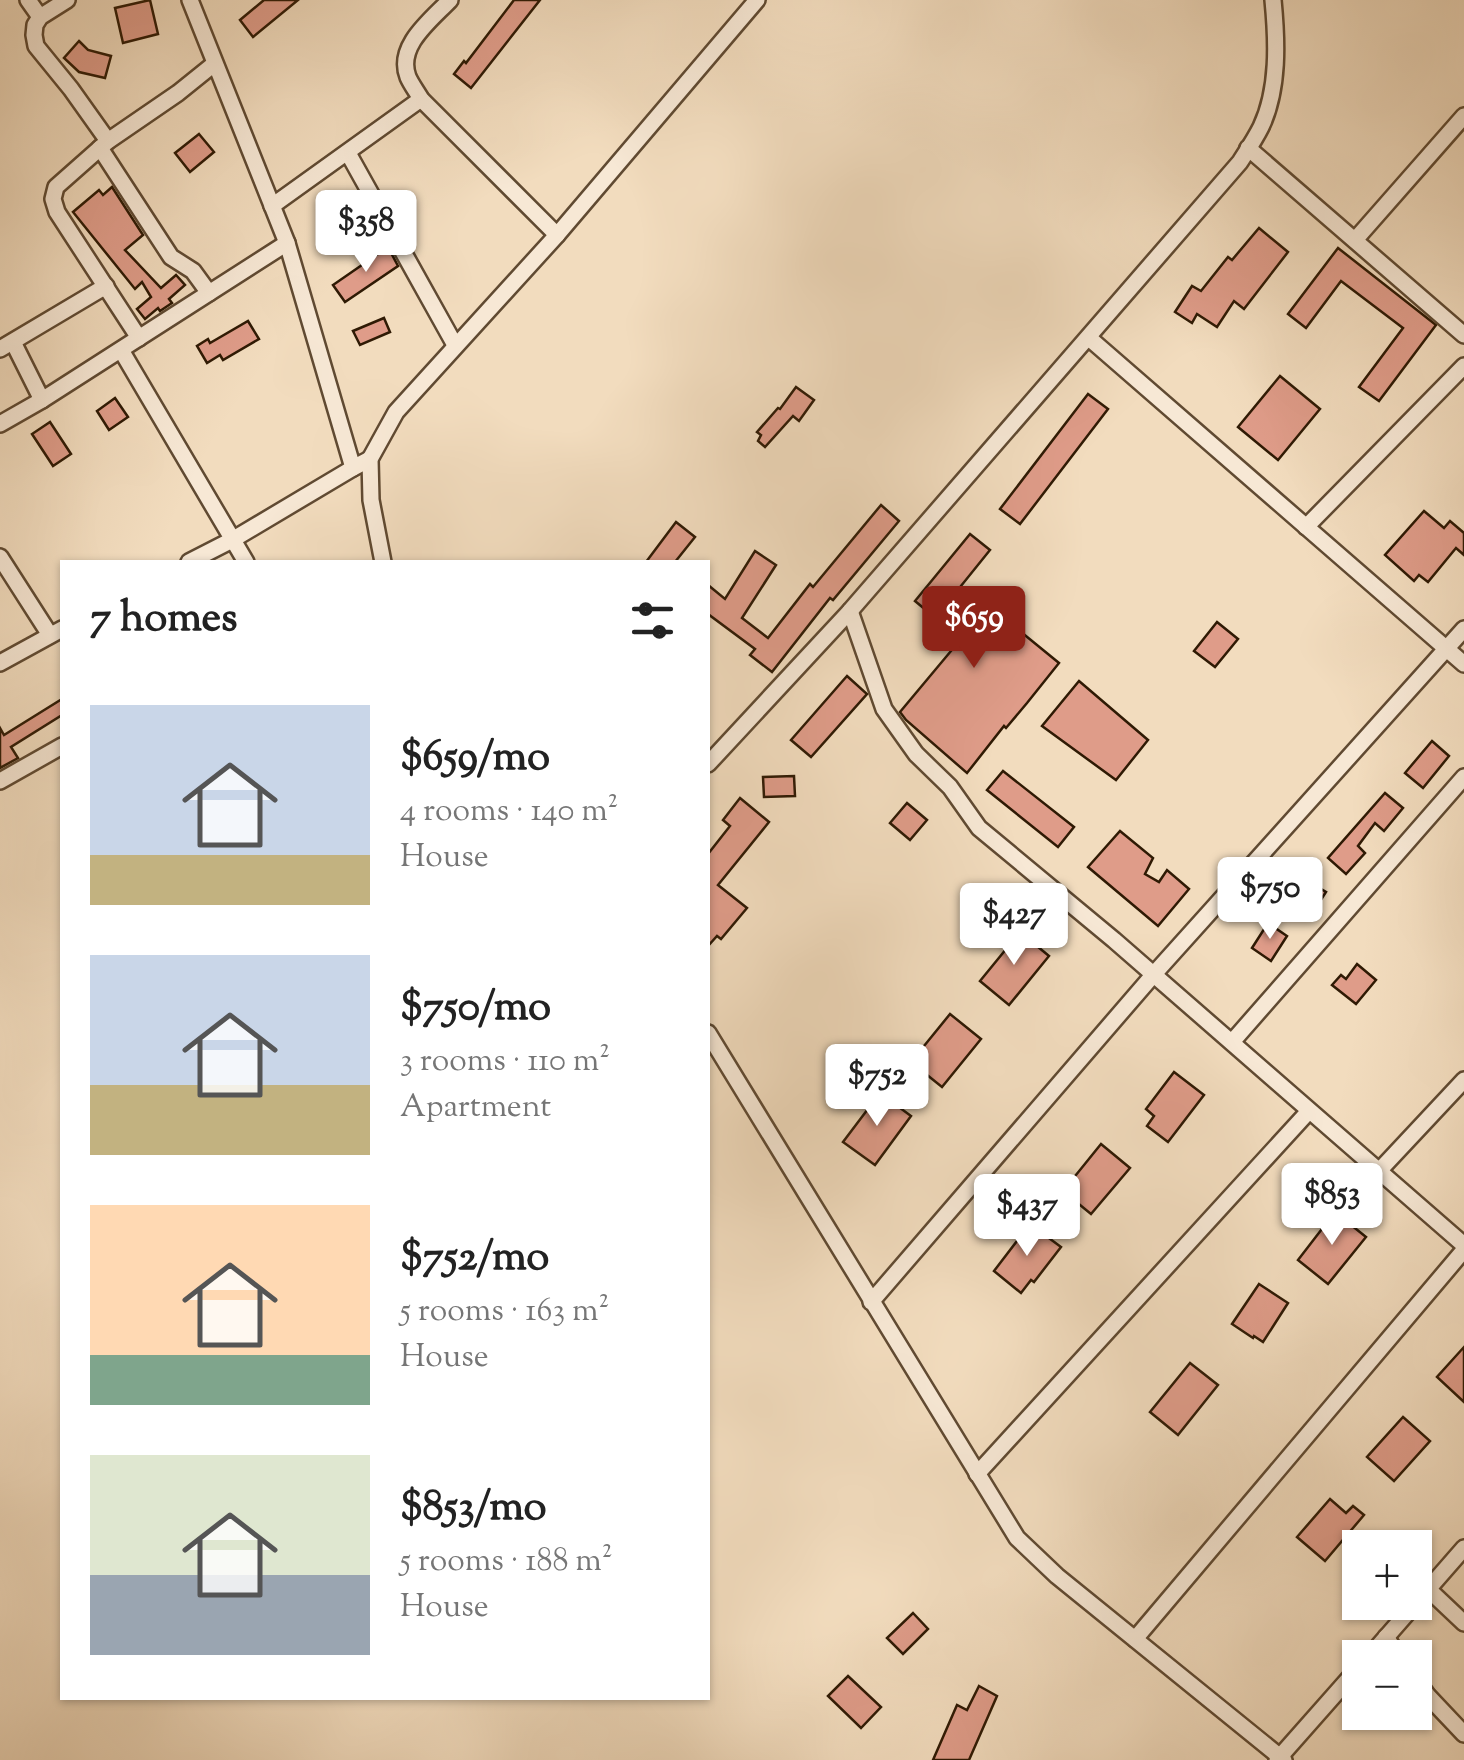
<!DOCTYPE html>
<meta charset="utf-8">
<style>
:root{--surface:#fff;--page:#f6f6f6;--text:#222;--muted:#767676;--accent:#8f2418}
body{margin:0;font-family:"Sorts Mill Goudy",serif;background:var(--page);color:var(--text);height:100vh;display:flex;flex-direction:column;font-size:38px;white-space:nowrap}
*{box-sizing:border-box;margin:0}
p{font-size:32px;color:var(--muted)}
.icon{flex:none;width:55px;height:55px;fill:none;stroke:currentColor;stroke-width:2;stroke-linecap:round;stroke-linejoin:round}
.map{position:relative;flex:1;overflow:hidden}
.drawer{position:absolute;left:60px;top:560px;width:650px;height:1140px;display:flex;flex-direction:column;background:var(--surface);border-radius:0px;box-shadow:0 2px 8px #0004}
.drawer>*{flex:none}
.buttons{position:absolute;left:1342px;top:1530px;display:grid;gap:20px}
.buttons a{display:grid;place-items:center;width:90px;height:90px;border-radius:0px;background:var(--surface);box-shadow:0 2px 8px #0004;font-size:50px}
.price{position:absolute;translate:-50% -85px;padding:0 22px;border-radius:10px;background:#fff;color:#222;font-size:32px;line-height:65px;filter:drop-shadow(0 2px 5px #0008)}
.price::after{content:'';position:absolute;left:50%;top:60px;width:30px;height:22px;margin-left:-15px;background:inherit;clip-path:polygon(0 0,100% 0,50% 100%)}
.price.current{background:var(--accent);color:#fff}
ul{padding:0;list-style:none}
li{display:flex;align-items:center;gap:30px;height:250px;padding:0 30px}
li span{display:grid;place-items:center;flex:none;width:280px;height:200px;border-radius:0px;color:#555}
li>.icon{margin-inline-start:auto}
span .icon{width:120px;height:120px;fill:#fffc;stroke-width:1}
li b{font-size:42px}
h2{display:flex;justify-content:space-between;align-items:center;height:120px;padding:0 30px;font-size:42px}
.map>svg:first-child{display:block}
.building{fill:#df9c89;stroke:#2f1a04;stroke-width:2.5}
.lines{fill:none;stroke-linecap:round;stroke-linejoin:round}
.street-casing{stroke:#604a32;stroke-width:20}
.street{stroke:#f7e8d5;stroke-width:15}
</style>
<div class="map">
<svg width="1464" height="1760" viewBox="0 0 1464 1760">
<rect width="100%" height="100%" fill="#f2dcbe"/>
<filter id="stains"><feTurbulence type="fractalNoise" baseFrequency=".002" numOctaves="4"/><feColorMatrix values="0 0 0 0 .2 0 0 0 0 .09 0 0 0 0 .02 0 0 0 .5 -.17"/></filter>
<radialGradient id="worn" r=".72"><stop offset=".6" stop-color="#630" stop-opacity="0"/><stop offset="1" stop-color="#630" stop-opacity=".3"/></radialGradient>
<g class="building">
<polygon points="150,0 158,34 123,43 115,8"/>
<polygon points="264,0 298,0 253,37 240,20"/>
<polygon points="514,0 540,0 471,88 454,74 464,61 466,63"/>
<polygon points="79,41 88,50 111,56 105,78 79,72 64,58"/>
<polygon points="199,134 214,152 190,172 175,153"/>
<polygon points="112,187 143,235 125,250 161,288 176,275 185,285 169,299 172,303 160,311 158,308 145,319 137,309 151,297 142,282 135,289 73,212 99,190 103,195"/>
<polygon points="1259,228 1288,252 1244,309 1234,301 1217,327 1197,314 1192,323 1175,312 1192,286 1201,291 1228,257 1232,260"/>
<polygon points="388,247 398,266 345,302 333,285"/>
<polygon points="1338,248 1436,325 1379,401 1359,387 1403,328 1341,281 1306,328 1288,314"/>
<polygon points="384,318 390,332 360,345 353,331"/>
<polygon points="248,321 259,339 223,360 220,355 207,363 197,346 208,339 210,343"/>
<polygon points="1280,376 1320,409 1278,460 1238,427"/>
<polygon points="796,387 814,400 799,421 793,416 765,447 758,441 761,435 757,432 778,408 780,409"/>
<polygon points="1088,394 1108,409 1020,524 1000,509"/>
<polygon points="115,398 128,417 109,430 97,411"/>
<polygon points="50,422 71,454 53,466 32,434"/>
<polygon points="881,505 899,521 833,600 830,598 772,672 750,655 755,649 708,614 708,585 725,599 755,551 776,565 742,618 768,638 810,584 813,587"/>
<polygon points="1424,511 1444,528 1450,521 1464,533 1464,555 1456,548 1428,582 1419,575 1414,581 1385,555"/>
<polygon points="676,522 695,537 675,562 646,562"/>
<polygon points="970,534 990,550 944,607 971,629 989,606 1059,663 1027,703 1006,728 1004,726 967,773 906,720 900,712 961,639 915,601"/>
<polygon points="1217,622 1238,639 1215,667 1194,651"/>
<polygon points="847,676 867,694 811,757 791,740"/>
<polygon points="1079,681 1148,740 1116,780 1042,726"/>
<polygon points="62,699 62,715 11,747 18,758 0,768 0,728 4,735"/>
<polygon points="1432,741 1449,756 1423,788 1405,773"/>
<polygon points="1003,771 1074,827 1058,847 987,790"/>
<polygon points="794,776 795,796 764,797 763,777"/>
<polygon points="1385,793 1403,808 1384,831 1375,823 1358,846 1365,853 1346,874 1328,858"/>
<polygon points="740,798 769,822 718,885 747,908 721,939 717,936 708,946 708,854 730,826 723,820"/>
<polygon points="907,803 927,820 910,840 890,823"/>
<polygon points="1120,831 1153,858 1145,874 1159,882 1167,870 1189,889 1158,926 1088,867"/>
<polygon points="1306,880 1326,892 1310,917 1291,905"/>
<polygon points="1268,923 1287,936 1271,961 1252,948"/>
<polygon points="1020,932 1049,956 1009,1005 980,981"/>
<polygon points="1357,964 1376,980 1356,1004 1332,985 1341,975 1346,979"/>
<polygon points="950,1014 981,1039 942,1087 911,1062"/>
<polygon points="1174,1072 1204,1095 1168,1142 1147,1126 1154,1116 1146,1109"/>
<polygon points="880,1093 911,1116 875,1165 843,1142"/>
<polygon points="1101,1144 1130,1168 1091,1214 1063,1191"/>
<polygon points="1335,1212 1366,1237 1328,1284 1298,1260"/>
<polygon points="1030,1224 1061,1247 1034,1282 1031,1280 1021,1293 994,1271"/>
<polygon points="1259,1284 1288,1303 1263,1342 1254,1336 1253,1338 1232,1324"/>
<polygon points="1464,1347 1464,1402 1437,1377"/>
<polygon points="1190,1363 1218,1385 1178,1435 1150,1412"/>
<polygon points="1403,1417 1430,1441 1394,1481 1367,1457"/>
<polygon points="1330,1499 1346,1513 1353,1506 1364,1515 1325,1561 1297,1537"/>
<polygon points="913,1613 928,1629 903,1654 887,1638"/>
<polygon points="848,1676 881,1707 861,1728 828,1696"/>
<polygon points="979,1686 997,1696 969,1760 933,1760 957,1705 967,1710"/>
</g>
<g class="lines">
<g class="street-casing">
<g id="street">
<polyline points="28,0 40,17"/>
<polyline points="67,0 40,17 35,25 34,35 36,46 71,89 108,141"/>
<polyline points="190,0 287,243 353,468 370,459"/>
<path d="M 450,0 C 431,20 396,46 408,77 C 411,84 417,92 421,99 L 557,235"/>
<polyline points="100,148 171,257 193,271 209,293"/>
<polyline points="1248,148 1464,335"/>
<polyline points="348,153 455,345"/>
<polyline points="272,206 421,99"/>
<polyline points="1355,240 1464,116"/>
<polyline points="139,338 57,212 53,199 56,187 108,141 178,93 214,64"/>
<polyline points="1089,338 1464,664"/>
<polyline points="13,342 42,400"/>
<polyline points="0,349 106,286"/>
<polyline points="121,350 246,562"/>
<polyline points="0,424 42,400 287,243"/>
<polyline points="1306,527 1464,366"/>
<polyline points="0,557 50,635"/>
<polyline points="189,562 232,540 353,468"/>
<polyline points="383,562 371,500 370,459 396,412 557,235 757,0"/>
<polyline points="850,611 884,709 916,754 950,787 979,828 1114,940 1464,1245"/>
<polyline points="0,663 62,629"/>
<path d="M 708,764 L 850,611 L 1240,162 C 1247,151 1255,139 1261,127 C 1279,89 1277,41 1273,0"/>
<polyline points="0,781 62,746"/>
<polyline points="708,1033 1017,1538 1057,1576 1284,1760"/>
<polyline points="1232,1042 1464,777"/>
<polyline points="1378,1172 1464,1080"/>
<polyline points="871,1302 1154,974 1464,629"/>
<polyline points="977,1474 1309,1111"/>
<polyline points="1428,1589 1464,1623"/>
<polyline points="1386,1637 1400,1658"/>
<polyline points="1135,1639 1464,1250"/>
<polyline points="1368,1658 1464,1548"/>
<polyline points="1415,1678 1428,1696 1464,1734"/>
<polyline points="1277,1760 1360,1666"/>
</g>
</g>
<use href="#street" class="street"/>
</g>
<rect width="100%" height="100%" filter="url(#stains)"/>
<rect width="100%" height="100%" fill="url(#worn)"/>
</svg>
<div class="buttons">
<a>+</a>
<a>−</a>
</div>
<b class="price" style="left:366px;top:275px">$358</b>
<b class="price current" style="left:974px;top:671px">$659</b>
<b class="price" style="left:1270px;top:942px">$750</b>
<b class="price" style="left:1014px;top:968px">$427</b>
<b class="price" style="left:877px;top:1129px">$752</b>
<b class="price" style="left:1332px;top:1248px">$853</b>
<b class="price" style="left:1027px;top:1259px">$437</b>
<section class="drawer">
<h2>7 homes<svg class="icon" aria-label="filters" viewBox="0 0 24 24"><path d="M4 7h16M4 17h16"/><circle cx="9" cy="7" r="2"/><circle cx="15" cy="17" r="2"/></svg></h2>
<ul>
<li><span style="background:linear-gradient(#c9d6e8 75%,#c2b280 0)"><svg class="icon" aria-label="home" viewBox="0 0 24 24"><path d="M3 11l9-7 9 7M6 9v11h12V9"/></svg></span><div><b>$659/mo</b><p>4 rooms · 140 m²</p><p>House</p></div></li>
<li><span style="background:linear-gradient(#c9d6e8 65%,#c2b280 0)"><svg class="icon" aria-label="home" viewBox="0 0 24 24"><path d="M3 11l9-7 9 7M6 9v11h12V9"/></svg></span><div><b>$750/mo</b><p>3 rooms · 110 m²</p><p>Apartment</p></div></li>
<li><span style="background:linear-gradient(#ffd9b3 75%,#7fa58c 0)"><svg class="icon" aria-label="home" viewBox="0 0 24 24"><path d="M3 11l9-7 9 7M6 9v11h12V9"/></svg></span><div><b>$752/mo</b><p>5 rooms · 163 m²</p><p>House</p></div></li>
<li><span style="background:linear-gradient(#dfe7d0 60%,#9aa5b1 0)"><svg class="icon" aria-label="home" viewBox="0 0 24 24"><path d="M3 11l9-7 9 7M6 9v11h12V9"/></svg></span><div><b>$853/mo</b><p>5 rooms · 188 m²</p><p>House</p></div></li>
</ul>
</section>
</div>
